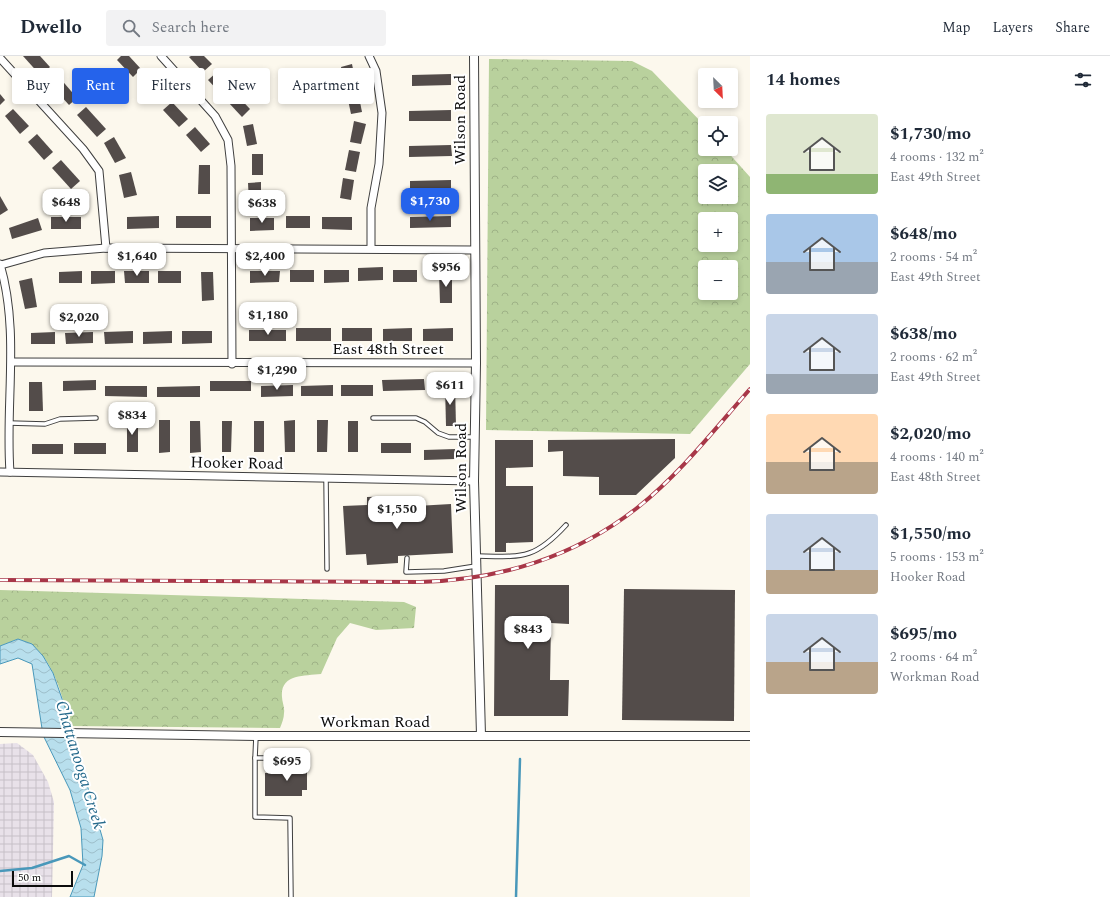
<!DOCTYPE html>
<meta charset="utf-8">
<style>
:root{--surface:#fff;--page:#f2f2f3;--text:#1f2937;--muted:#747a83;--line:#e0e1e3;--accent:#2563eb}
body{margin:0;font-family:Spectral,serif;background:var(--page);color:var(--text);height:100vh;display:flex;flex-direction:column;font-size:15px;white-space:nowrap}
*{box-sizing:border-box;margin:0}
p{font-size:13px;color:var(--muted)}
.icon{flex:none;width:22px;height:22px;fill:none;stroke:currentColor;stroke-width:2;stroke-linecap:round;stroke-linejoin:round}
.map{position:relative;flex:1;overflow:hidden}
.details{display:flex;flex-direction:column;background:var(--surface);width:360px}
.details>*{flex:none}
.hud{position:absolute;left:12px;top:12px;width:380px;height:36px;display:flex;gap:8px}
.needle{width:26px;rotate:156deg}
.buttons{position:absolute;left:698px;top:12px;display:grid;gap:8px}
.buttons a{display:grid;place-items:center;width:40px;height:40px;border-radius:4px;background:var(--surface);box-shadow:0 2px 6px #0003;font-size:20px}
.scale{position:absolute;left:12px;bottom:10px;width:61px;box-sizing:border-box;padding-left:4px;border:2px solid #0c0c0c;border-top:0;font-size:11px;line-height:14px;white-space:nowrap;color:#0c0c0c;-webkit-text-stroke:3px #fff;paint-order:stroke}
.price{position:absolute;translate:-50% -34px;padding:0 9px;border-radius:8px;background:#fff;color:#222;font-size:13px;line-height:26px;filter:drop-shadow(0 1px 2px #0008)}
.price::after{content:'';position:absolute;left:50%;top:24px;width:12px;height:9px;margin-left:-6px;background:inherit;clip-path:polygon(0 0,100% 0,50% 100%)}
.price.active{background:var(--accent);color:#fff}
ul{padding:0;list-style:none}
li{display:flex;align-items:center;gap:12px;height:100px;padding:0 16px}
li span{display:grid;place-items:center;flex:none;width:112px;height:80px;border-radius:4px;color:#555}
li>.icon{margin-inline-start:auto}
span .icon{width:48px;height:48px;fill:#fffc;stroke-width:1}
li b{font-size:17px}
h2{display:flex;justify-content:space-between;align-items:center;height:48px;padding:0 16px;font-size:17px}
.tag{padding:0 14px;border-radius:4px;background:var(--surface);box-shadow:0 2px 6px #0003;font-size:14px;line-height:36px}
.tag.active{background:var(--accent);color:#fff}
header{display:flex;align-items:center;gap:24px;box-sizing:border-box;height:56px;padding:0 20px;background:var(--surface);border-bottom:1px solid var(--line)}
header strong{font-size:19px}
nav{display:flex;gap:22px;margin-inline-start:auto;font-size:14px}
.search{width:280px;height:36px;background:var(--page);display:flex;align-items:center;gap:10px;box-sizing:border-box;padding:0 14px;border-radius:4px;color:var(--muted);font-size:15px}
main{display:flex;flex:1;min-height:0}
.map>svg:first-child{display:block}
.industrial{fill:url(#industrial-grid)}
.forest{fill:url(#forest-crowns);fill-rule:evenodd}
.water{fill:url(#water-waves);stroke:#4998ba}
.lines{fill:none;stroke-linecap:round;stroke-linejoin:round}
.stream{stroke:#4998ba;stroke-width:2.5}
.building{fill:#534c4a}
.service-casing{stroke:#3f3f3f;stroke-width:5.5}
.minor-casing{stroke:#3f3f3f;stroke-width:9}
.tertiary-casing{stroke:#3f3f3f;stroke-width:10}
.service{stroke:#fff;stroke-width:3.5}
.minor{stroke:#fff;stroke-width:7}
.tertiary{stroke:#fff;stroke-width:8}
.rail-casing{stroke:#a83748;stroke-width:4}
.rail{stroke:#fff;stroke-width:2.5;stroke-dasharray:8;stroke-linecap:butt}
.labels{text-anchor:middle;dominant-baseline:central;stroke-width:4;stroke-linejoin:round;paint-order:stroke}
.street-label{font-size:16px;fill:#0c0c0c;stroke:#fff}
.water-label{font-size:17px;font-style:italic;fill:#266a8c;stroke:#fff}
</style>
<header>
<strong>Dwello</strong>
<div class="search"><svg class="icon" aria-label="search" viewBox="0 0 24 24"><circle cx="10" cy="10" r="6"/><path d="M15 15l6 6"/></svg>Search here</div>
<nav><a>Map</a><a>Layers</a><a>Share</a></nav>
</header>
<main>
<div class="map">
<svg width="750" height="841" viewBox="0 0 750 841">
<defs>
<pattern id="industrial-grid" width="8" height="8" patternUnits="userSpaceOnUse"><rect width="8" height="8" fill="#e8e1e9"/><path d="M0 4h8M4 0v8" fill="none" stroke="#c6c0c7"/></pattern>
<pattern id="forest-crowns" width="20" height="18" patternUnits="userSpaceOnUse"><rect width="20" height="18" fill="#b9d19d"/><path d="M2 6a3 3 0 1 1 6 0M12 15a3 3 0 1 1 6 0" fill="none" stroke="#9eb286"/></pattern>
<pattern id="water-waves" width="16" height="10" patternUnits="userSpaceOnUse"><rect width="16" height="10" fill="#b8dfed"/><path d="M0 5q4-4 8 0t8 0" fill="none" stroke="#9dbeca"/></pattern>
</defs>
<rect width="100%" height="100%" fill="#fcf8ed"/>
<polygon class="industrial" points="17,687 33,699 48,726 54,746 52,841 0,841 0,688"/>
<g class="forest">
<path d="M 489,3 L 632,5 L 652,15 L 705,70 L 705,93 L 725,93 L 750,121 L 750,308 L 690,378 L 486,374 ZM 705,115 L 731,115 L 731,141 L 705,141 ZM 705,163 L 731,163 L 731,189 L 705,189 ZM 705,211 L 731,211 L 731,237 L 705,237 Z"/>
<path d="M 0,534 L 404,546 L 416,551 L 414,572 L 376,574 L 350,567 L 337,582 L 321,618 C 304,620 280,618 282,641 C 282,646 285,652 284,657 C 284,662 282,667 280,672 L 69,670 C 64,644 55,607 32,589 C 29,586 23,585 18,583 L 0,590 Z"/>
</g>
<polygon class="water" points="18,583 32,588 43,600 53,617 67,657 71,686 88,732 103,784 102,800 94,841 70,841 83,809 81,772 70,734 43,679 32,608 18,602 0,608 0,590"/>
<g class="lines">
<g class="stream">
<polyline points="0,815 32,812 69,800 85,809"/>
<polyline points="516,841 520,703"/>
</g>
</g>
<g class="building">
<polygon points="23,0 40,0 50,11 41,20"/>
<polygon points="121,0 129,0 141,13 133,21 117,4"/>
<polygon points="191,0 204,0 212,8 203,16 189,1"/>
<polygon points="352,8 356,28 345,31 341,11"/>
<polygon points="217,16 231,31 222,39 208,24"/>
<polygon points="451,18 451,29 412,30 412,19"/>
<polygon points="148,20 164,39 156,46 140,28"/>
<polygon points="59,21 77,42 69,49 50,28"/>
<polygon points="358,36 362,56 351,58 347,39"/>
<polygon points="0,38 5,44 0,49"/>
<polygon points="236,38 250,53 242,61 228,46"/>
<polygon points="172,46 188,63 179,71 163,54"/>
<polygon points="86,51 106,73 97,81 77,59"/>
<polygon points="13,53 29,70 20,78 5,60"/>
<polygon points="451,54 451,65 409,65 409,55"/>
<polygon points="354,65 366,68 361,88 350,86"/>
<polygon points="253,68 257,88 247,90 243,70"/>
<polygon points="195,71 210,88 201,96 186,79"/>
<polygon points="37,78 53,96 44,104 28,86"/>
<polygon points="114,81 126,102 115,107 104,87"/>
<polygon points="451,89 452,100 409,101 409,90"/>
<polygon points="349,94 360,96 356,116 345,114"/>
<rect x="252" y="98" width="11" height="21"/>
<polygon points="61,104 80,125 71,133 52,112"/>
<polygon points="199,109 210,109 210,138 198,138"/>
<polygon points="131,116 137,139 124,142 119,119"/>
<polygon points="343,122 354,124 351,144 340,142"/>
<polygon points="451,124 451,136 410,136 410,125"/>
<polygon points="261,126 261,147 249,147 248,127"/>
<polygon points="0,140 8,154 0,159"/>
<polygon points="159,160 159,172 127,173 127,161"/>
<rect x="176" y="160" width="35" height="12"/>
<rect x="286" y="160" width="24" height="12"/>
<polygon points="451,160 451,171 410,172 410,161"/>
<rect x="51" y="161" width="30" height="12"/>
<polygon points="322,161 352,161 352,174 322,173"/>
<polygon points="38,162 42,174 12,183 9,172"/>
<polygon points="250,162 274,162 274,174 250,175"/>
<polygon points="383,211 383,224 358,225 358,212"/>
<rect x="290" y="214" width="24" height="12"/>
<polygon points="324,214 349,214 349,226 324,227"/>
<rect x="393" y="214" width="24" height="12"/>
<polygon points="82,215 82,227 59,227 59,216"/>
<polygon points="91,215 115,215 115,227 91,228"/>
<polygon points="124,215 149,215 149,227 125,227"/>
<rect x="158" y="215" width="23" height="12"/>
<polygon points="250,215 280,215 279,226 250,227"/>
<polygon points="201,216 213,216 214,244 202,245"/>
<polygon points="452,216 452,247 440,247 439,217"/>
<polygon points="32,222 37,251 25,253 19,225"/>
<rect x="296" y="272" width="35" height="13"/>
<rect x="342" y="272" width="30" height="13"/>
<polygon points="412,272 412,285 383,285 383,273"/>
<polygon points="453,272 453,285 423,285 423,273"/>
<rect x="249" y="274" width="37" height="11"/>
<polygon points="133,275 133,287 105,288 104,276"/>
<polygon points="172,275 172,287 143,288 143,276"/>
<polygon points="182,275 212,275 212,287 182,288"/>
<polygon points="55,276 55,288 31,288 31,277"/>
<polygon points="93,276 93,287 66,288 65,277"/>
<polygon points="424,323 425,334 383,335 382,324"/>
<polygon points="96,324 96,334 63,335 63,325"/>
<rect x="210" y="325" width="41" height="10"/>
<polygon points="29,326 42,326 43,355 29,355"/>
<polygon points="293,329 293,340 261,341 261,330"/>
<polygon points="333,329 333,340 301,340 301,330"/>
<rect x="341" y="329" width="32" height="11"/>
<polygon points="445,329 455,329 456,370 446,370"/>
<polygon points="105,330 147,330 147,341 105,340"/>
<polygon points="200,330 200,341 157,341 157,331"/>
<rect x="127" y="364" width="11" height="32"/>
<polygon points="159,364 170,364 170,396 159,397"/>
<polygon points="295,364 295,396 285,396 284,365"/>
<polygon points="317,364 328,364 327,396 317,396"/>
<polygon points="190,365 200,365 201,396 190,397"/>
<polygon points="222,365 232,365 231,396 222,396"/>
<rect x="254" y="365" width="10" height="31"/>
<rect x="348" y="365" width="10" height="31"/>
<polygon points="675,383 675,402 636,439 599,439 599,421 563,420 563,395 548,396 548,384"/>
<polygon points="495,384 533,384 533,411 506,412 506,430 533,430 533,486 506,487 506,496 495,496"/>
<rect x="74" y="387" width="32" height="11"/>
<rect x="381" y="387" width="30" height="10"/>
<rect x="32" y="388" width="31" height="10"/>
<polygon points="455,393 455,403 424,404 424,394"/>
<polygon points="398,440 399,451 451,448 453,497 398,500 398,507 367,509 366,498 346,499 343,450 367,449 367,441"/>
<polygon points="495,529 569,529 569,568 551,567 550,624 569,624 568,660 494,660"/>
<polygon points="624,533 735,534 734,665 622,664"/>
<polygon points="287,710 307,710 307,734 302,734 302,740 265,740 265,717 287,717"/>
</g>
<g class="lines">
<g class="service-casing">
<g id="service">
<polyline points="373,362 416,362 425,366 438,377 449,381 475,381"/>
<polyline points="9,367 45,368 60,363 96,362"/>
<polyline points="326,422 327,513"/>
<path d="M 477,500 C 522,501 534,504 566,469"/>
<polyline points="407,502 406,516 444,515 476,510"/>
<polyline points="256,680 255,702 294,702"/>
<polyline points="255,702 255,761 290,762 291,841"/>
</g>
</g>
<g class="minor-casing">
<g id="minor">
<polyline points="161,0 215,60 228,84 231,110 232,308"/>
<polyline points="369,0 376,15 382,57 379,108 371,152 371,192"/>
<polyline points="0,2 83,93 99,115 106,192"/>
<path d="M 0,208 C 20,276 5,347 10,416"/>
<polyline points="1,209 44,197 106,192 474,194"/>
<polyline points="12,306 476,307"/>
<polyline points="0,416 474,425"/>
</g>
</g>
<g class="tertiary-casing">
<g id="tertiary">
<polyline points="474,0 476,307 474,425 481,679"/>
<polyline points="0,676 256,680 750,680"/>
</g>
</g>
<use href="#service" class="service"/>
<use href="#minor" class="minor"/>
<use href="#tertiary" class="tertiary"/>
<g class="rail-casing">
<path id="rail" d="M 0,524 L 420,526 C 499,524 575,501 637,452 C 680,418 714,374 750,333"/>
</g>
<use href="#rail" class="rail"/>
</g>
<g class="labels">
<g class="street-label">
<text transform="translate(460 64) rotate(-90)">Wilson Road</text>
<text x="388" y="293">East 48th Street</text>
<text transform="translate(237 407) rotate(1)">Hooker Road</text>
<text transform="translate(461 412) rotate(-90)">Wilson Road</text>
<text x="375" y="666">Workman Road</text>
</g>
<g class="water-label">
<text transform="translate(80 709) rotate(73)">Chattanooga Creek</text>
</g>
</g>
</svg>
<div class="buttons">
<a><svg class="needle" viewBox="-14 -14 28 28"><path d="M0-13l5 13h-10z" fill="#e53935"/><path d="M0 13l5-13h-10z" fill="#747a83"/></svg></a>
<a><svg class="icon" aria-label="locate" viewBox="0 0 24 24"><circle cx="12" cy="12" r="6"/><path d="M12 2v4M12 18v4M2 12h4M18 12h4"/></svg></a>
<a><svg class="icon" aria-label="layers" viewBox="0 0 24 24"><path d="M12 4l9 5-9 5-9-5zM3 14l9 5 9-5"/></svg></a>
<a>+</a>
<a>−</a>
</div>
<div class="scale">50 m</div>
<b class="price active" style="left:430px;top:166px">$1,730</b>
<b class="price" style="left:66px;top:167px">$648</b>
<b class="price" style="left:262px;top:168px">$638</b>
<b class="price" style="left:137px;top:221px">$1,640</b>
<b class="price" style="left:265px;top:221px">$2,400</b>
<b class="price" style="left:446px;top:232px">$956</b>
<b class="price" style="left:268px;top:280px">$1,180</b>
<b class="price" style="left:79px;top:282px">$2,020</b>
<b class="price" style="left:277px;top:335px">$1,290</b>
<b class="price" style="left:450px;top:350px">$611</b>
<b class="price" style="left:132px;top:380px">$834</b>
<b class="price" style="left:397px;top:474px">$1,550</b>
<b class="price" style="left:528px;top:594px">$843</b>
<b class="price" style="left:287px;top:726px">$695</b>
<div class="hud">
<a class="tag">Buy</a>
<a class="tag active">Rent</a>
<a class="tag">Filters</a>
<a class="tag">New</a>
<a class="tag">Apartment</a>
</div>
</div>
<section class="details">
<h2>14 homes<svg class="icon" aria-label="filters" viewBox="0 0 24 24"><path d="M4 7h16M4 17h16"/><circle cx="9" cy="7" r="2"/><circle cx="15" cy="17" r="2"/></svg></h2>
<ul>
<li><span style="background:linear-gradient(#dfe7d0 75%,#8fb573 0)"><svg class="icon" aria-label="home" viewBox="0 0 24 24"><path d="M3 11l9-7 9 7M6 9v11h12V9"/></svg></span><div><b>$1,730/mo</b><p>4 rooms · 132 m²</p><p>East 49th Street</p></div></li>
<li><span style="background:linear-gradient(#a9c7e8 60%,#9aa5b1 0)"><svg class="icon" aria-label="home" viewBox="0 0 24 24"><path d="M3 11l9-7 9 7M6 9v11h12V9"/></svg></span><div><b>$648/mo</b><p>2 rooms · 54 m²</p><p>East 49th Street</p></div></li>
<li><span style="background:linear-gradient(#c9d6e8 75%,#9aa5b1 0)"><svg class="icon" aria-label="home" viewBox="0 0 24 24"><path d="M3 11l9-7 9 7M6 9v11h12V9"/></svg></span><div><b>$638/mo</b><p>2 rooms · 62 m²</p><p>East 49th Street</p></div></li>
<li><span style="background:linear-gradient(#ffd9b3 60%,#b9a48a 0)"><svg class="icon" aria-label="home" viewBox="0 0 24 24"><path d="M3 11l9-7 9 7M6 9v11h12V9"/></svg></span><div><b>$2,020/mo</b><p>4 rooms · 140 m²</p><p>East 48th Street</p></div></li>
<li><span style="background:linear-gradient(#c9d6e8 70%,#b9a48a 0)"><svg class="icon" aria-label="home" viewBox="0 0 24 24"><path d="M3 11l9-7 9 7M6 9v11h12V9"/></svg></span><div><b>$1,550/mo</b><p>5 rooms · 153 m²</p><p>Hooker Road</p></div></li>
<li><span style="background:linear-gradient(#c9d6e8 60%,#b9a48a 0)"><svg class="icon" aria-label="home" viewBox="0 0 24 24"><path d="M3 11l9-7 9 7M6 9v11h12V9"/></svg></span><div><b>$695/mo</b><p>2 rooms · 64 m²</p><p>Workman Road</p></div></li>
</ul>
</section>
</main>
